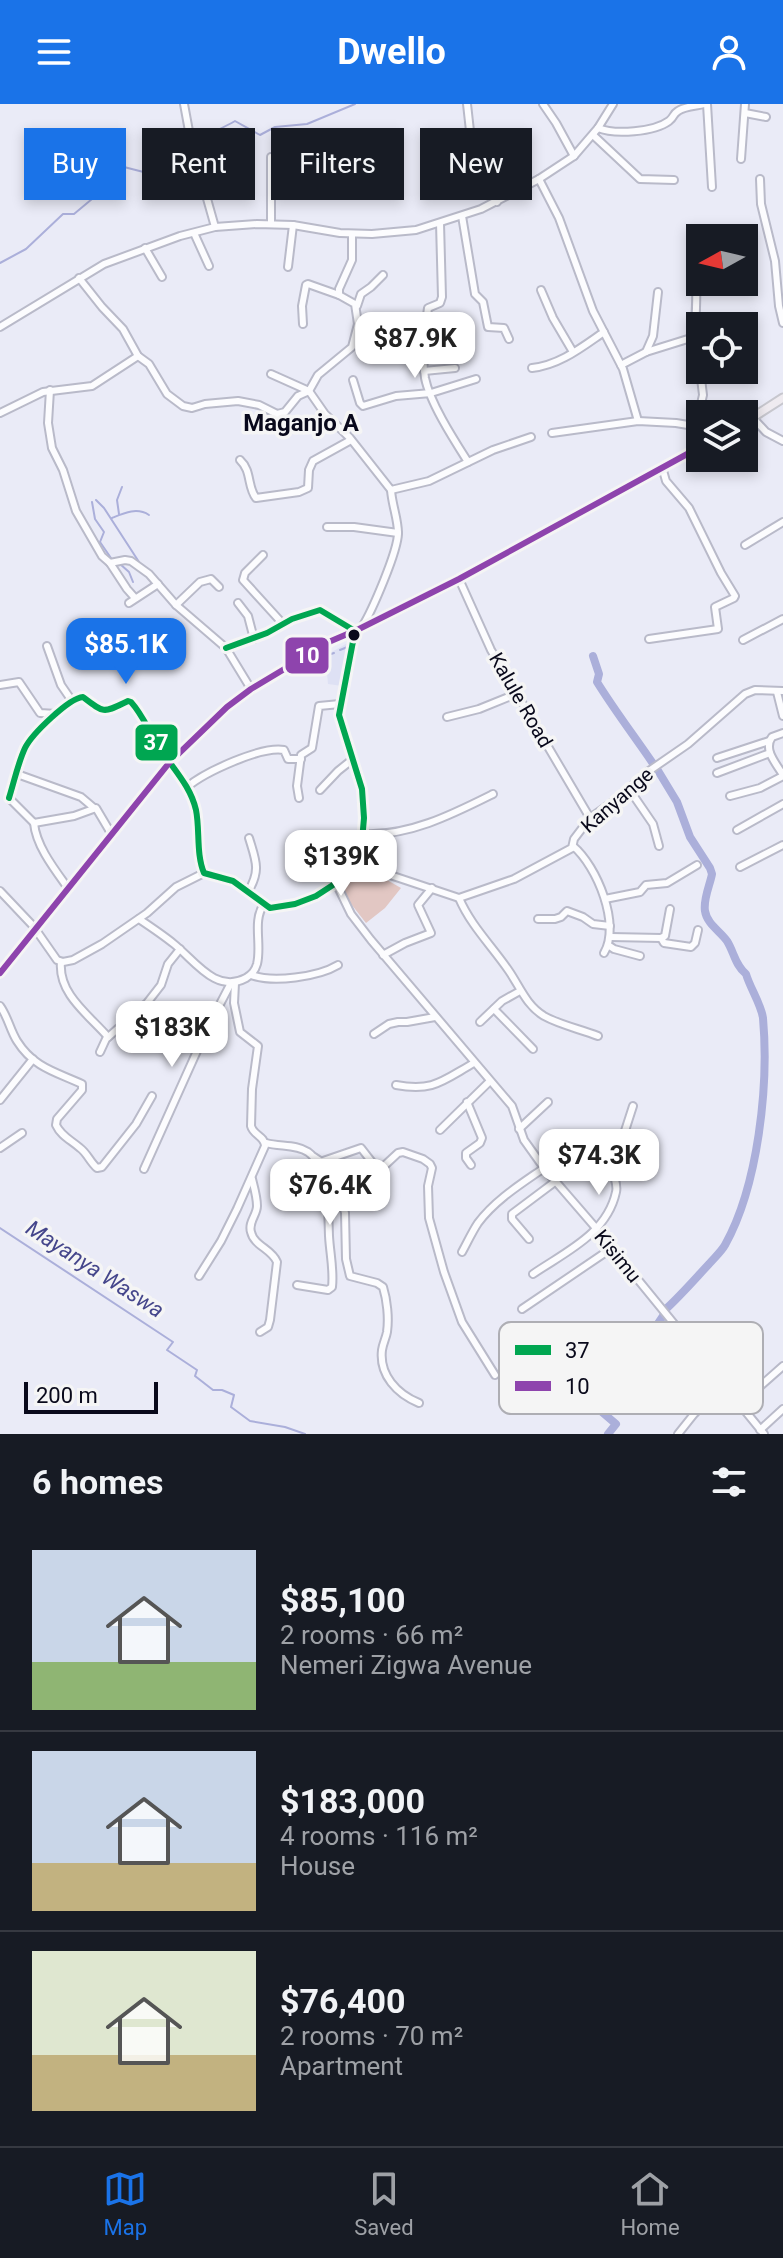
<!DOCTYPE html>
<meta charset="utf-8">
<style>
:root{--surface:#171b24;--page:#242831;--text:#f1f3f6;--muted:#9ea1a6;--line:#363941;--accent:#1a73e8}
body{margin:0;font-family:Roboto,sans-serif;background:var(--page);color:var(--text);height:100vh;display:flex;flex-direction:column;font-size:30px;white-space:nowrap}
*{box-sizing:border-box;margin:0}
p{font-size:26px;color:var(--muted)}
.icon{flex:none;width:44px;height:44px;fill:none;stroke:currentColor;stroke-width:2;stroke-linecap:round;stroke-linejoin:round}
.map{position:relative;height:1330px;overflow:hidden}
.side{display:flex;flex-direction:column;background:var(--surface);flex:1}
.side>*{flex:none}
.hud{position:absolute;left:24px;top:24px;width:736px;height:72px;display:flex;gap:16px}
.needle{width:52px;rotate:262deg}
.fabs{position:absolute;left:686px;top:120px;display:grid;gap:16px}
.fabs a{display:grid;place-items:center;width:72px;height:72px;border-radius:0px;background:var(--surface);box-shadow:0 4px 12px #0003;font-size:40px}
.scale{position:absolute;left:24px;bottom:20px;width:134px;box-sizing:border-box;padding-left:8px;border:4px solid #09091b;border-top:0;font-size:22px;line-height:28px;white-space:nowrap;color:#09091b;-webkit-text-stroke:6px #f5f5f5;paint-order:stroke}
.price{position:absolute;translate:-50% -68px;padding:0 18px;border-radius:16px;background:#fff;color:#222;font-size:26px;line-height:52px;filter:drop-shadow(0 2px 4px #0008)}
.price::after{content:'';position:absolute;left:50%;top:48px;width:24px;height:18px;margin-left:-12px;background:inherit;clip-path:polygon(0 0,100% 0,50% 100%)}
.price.active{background:var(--accent);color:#fff}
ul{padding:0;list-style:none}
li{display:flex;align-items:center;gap:24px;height:200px;padding:0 32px}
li+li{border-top:2px solid var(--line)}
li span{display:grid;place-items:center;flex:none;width:224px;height:160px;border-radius:0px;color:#555}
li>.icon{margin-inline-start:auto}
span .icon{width:96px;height:96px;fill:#fffc;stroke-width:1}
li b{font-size:34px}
h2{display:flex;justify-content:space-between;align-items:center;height:96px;padding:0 32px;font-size:34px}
.pill{padding:0 28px;border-radius:0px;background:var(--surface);box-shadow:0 4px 12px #0003;font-size:28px;line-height:72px}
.pill.active{background:var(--accent);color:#fff}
header{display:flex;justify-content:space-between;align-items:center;height:104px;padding:0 32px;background:var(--accent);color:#fff;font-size:36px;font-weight:700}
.dock{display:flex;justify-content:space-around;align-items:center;height:112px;border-top:2px solid var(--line);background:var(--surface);font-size:22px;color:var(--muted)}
.dock a{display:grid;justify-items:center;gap:4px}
.dock .active{color:var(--accent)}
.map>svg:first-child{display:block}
.built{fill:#dee1f4}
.green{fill:#e2c7c3}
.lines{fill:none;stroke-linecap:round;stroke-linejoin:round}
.stream{stroke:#abafda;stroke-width:2}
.river{stroke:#abafda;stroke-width:8}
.minor-casing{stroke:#b9bac9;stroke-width:10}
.major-casing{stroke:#c7c7ce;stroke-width:11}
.minor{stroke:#fcfcfe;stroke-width:6}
.major{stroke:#efebf0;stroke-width:7}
.bus-1-casing{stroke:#f5f5f5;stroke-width:12}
.bus-2-casing{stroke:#f5f5f5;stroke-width:12}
.bus-1{stroke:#00a651;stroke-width:6}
.bus-2{stroke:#8e44ad;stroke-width:6}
.bus-dot{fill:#09091b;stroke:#f5f5f5;stroke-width:3}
.labels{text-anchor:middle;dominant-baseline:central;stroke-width:7;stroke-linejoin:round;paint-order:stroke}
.street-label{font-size:20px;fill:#09091b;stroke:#f5f5f5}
.water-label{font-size:22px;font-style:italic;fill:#45468b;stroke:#f5f5f5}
.quarter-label{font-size:24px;font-weight:bold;fill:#09091b;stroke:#f5f5f5}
.key{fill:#f5f5f5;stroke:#aeaeb4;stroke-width:2}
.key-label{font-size:22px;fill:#09091b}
.line-badge{stroke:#f5f5f5;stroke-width:3}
.badge-label{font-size:22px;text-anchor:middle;font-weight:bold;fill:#fff}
</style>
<header><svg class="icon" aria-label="menu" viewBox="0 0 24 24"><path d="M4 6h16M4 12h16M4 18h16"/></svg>Dwello<svg class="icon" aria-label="person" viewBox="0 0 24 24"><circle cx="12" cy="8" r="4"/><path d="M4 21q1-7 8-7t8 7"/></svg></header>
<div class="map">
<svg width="783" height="1330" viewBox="0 0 783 1330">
<rect width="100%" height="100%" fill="#eaebf7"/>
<polygon class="built" points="353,536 342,582 328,580 327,569 321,554"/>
<polygon class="green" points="360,757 373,768 401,784 385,804 366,819 348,796 341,782"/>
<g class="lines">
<g class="stream">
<path d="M 0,159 L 26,145 L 63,110 L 74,110 L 92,95 C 93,83 87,78 82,70 L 84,66 L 104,62 L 115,57 L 124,63 L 163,73 L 174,66 L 174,56 C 194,35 212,30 235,17 L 260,31 L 275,23 L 307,20 L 355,0"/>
<polyline points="96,396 104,404 139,458"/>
<polyline points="92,398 95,415 104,428 100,438 113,457"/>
<polyline points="119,410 117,396 122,383"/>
<path d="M 112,414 C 124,409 137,403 149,411"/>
<polyline points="120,460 129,468 133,478"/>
<polyline points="340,546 350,542"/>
<polyline points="325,552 334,549"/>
<polyline points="0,1124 173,1238 167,1246 197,1266 195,1272 213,1286 222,1286 234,1291 231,1303 250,1317 285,1323 305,1330"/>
</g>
<g class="river">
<path d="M 593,552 L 599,570 L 597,578 C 615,607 635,633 654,661"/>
<path d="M 657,665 L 677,698 L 690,733 L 710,764 L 712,770 C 710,781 703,795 705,807 C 707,820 720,827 727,837 C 734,848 735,861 746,870 C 750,884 761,900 763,914 C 769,982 758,1082 725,1141 C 721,1148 714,1154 709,1160 C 695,1175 682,1190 667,1204"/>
<polyline points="608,1330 616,1320 588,1296 593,1288 605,1279 602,1272 622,1249 648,1227 653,1227 663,1212"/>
</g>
<g class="minor-casing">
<g id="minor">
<polyline points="184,0 191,38 215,123"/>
<polyline points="467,0 474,63 497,98"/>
<polyline points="543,0 556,19 574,52"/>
<polyline points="707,0 712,83"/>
<polyline points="745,9 766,13"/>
<path d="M 598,24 C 615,31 654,28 669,17 C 675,12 672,11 678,7 C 685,2 696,2 704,0"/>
<polyline points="593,31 640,75 674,76"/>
<polyline points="741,55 745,0"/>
<polyline points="539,75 559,114 593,207 623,265 638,317"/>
<polyline points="760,75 761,100 775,157 779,202 783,219"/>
<polyline points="462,112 475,190 483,198 488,223 504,224 509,235"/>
<path d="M 440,119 L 442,193 L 440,199 L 428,204 C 425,227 421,251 425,274 C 430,299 454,336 468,358"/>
<polyline points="271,120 271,53"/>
<polyline points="194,129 209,162"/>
<polyline points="145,144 162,173"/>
<polyline points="288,163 293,121"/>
<polyline points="79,174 102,203 123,225 138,252 149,260 167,290 183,302 192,304 205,300 238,297 259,301 277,310 285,308 298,292 309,287 318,271 352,243 358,220 355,200 339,191 339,185 352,156 352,130"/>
<polyline points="541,186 553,214 573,248"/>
<polyline points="357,202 361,190 371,183 383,171"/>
<polyline points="303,220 302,202 306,181 308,180 339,191"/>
<polyline points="0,223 104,160 180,132 215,123 257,120 293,121 340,129 372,130 416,126 481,105 539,75 574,52 598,24 613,0"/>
<polyline points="424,233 455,229 457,241"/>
<polyline points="691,234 700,264"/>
<polyline points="646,248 653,232 658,188"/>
<path d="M 621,261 L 646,248 L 691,234 C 699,221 695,171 697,152"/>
<path d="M 532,264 C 560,261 582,243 604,228"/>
<polyline points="424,267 455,264"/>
<polyline points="271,270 309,287 325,310 350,334 391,386 429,377 493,346 531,333"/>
<polyline points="353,276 360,299 363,302 396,292 431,289 476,275"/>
<polyline points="50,286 48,319 52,344 63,366 76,407 102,452 110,459 125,456 131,457 149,470 176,501 226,544 251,585"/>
<polyline points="0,309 43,288 92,282 138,252"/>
<polyline points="753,314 766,328 783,337"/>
<polyline points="696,322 703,291 700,266"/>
<polyline points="552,329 638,317 676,319 700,323"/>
<path d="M 240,356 C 252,367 247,383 256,394 L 299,388 L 308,384 L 309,366 L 313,357 L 351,336"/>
<polyline points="327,423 354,423 398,429"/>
<polyline points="745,441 783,418"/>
<polyline points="263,451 245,469 243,476 283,520"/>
<polyline points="110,459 127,485 135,494"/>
<polyline points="459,475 491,546 590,714"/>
<polyline points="129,499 158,480"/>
<polyline points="238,499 248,512 254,535"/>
<polyline points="176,501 200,478 211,475 219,483"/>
<path d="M 362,523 C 372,507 398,447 398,429 C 398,415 392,401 391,386"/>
<polyline points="649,535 718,525 715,503 734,494 735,492 721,469 689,404 666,377 662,363"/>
<polyline points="743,536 783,515"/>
<polyline points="47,542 61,581 72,597"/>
<polyline points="0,581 19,578 40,609 56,610"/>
<polyline points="777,588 783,612"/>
<polyline points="447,613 479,605 516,590"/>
<path d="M 783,629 L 772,633 C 763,646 776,659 783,671"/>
<polyline points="717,654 769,637"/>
<polyline points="717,669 770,649"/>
<polyline points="17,670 81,693 94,704"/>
<path d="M 187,683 C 205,668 261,642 284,646 L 288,655 L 301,655"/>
<polyline points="629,685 653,720 659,742"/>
<polyline points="320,686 338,667 353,655"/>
<polyline points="730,692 760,684 783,672"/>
<path d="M 9,694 C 14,678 18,659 25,644 C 32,630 69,594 83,593 C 105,610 103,609 128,597 L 131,598 C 142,610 149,627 158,641 C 171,663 190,680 196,706 C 200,726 196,750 204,769 L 233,777 L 270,804 L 295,800 L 316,792 L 336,779 L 361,748 L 364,714 L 362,685 L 339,611 L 355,527 L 320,506 L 292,515 L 267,529 L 226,544"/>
<polyline points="9,694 34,719 74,712 96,704 112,731"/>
<polyline points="299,694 297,682 301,651 312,644 319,602 340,600"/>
<path d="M 34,719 C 36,742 55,766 68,784"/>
<polyline points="737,726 783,700"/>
<path d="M 362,730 C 408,733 453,710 493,690"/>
<path d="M 573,742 C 597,762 621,821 604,849"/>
<polyline points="359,751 374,763 387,770 459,794 514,775 572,744 574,735 590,714 621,692 646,669 688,640 745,590 755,586 783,587"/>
<polyline points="740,763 783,741"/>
<polyline points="336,779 351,810 371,836 512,1002 524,1036 544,1064 595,1123 764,1330"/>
<polyline points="0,787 36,825"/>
<path d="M 248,788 C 261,766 256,757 249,734"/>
<path d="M 459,794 C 471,822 492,842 509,867 C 520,883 526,901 544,912 C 560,921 580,925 598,932"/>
<polyline points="605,795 640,788 646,781 667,779 697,761"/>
<path d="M 139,815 C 151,823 163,831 174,840 C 195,857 216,890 246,874 C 252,870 255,867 257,860 C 262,840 252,817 264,800"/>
<polyline points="538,815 555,815 561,813 567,807 583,813 593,820 610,822"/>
<polyline points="36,826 57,856 63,858 73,856 102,840 147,809 176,783 204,769"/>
<polyline points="611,833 661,834 665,832 670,805"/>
<polyline points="661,834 664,839 691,843 695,839 698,826"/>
<polyline points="608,841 614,845 640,852"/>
<polyline points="383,851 405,839 431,829 418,801 432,784"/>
<path d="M 61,858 C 58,890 89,911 108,933"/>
<path d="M 251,871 C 273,879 318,873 338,861"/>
<path d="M 0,902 C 8,913 10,926 17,937 C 34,964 56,968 82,980 L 82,986 L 57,1015 L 56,1021 C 61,1032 71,1036 80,1044 C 87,1049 90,1058 97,1064 L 102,1063 L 136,1020 L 152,992"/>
<polyline points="494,905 533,945"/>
<polyline points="480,918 502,897 520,887"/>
<polyline points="374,930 389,920 398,918 407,918 435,913"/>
<polyline points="100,948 106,935 147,899 161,881 168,860 180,845"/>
<path d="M 396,981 C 433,988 442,977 474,959"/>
<polyline points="0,996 33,955"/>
<polyline points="467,998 482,1034 480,1039 466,1049 466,1054 471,1061"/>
<polyline points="519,1025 548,998"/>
<polyline points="440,1026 490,977"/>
<path d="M 266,1039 C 280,1043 296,1040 308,1048 C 330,1064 328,1108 329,1132 C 330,1150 334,1166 332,1183 L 328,1186 L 297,1181"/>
<polyline points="0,1044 22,1029"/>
<path d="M 314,1053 L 331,1064 L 340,1090 L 345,1109 L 346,1155 L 350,1172 L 377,1179 L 383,1183 C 387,1196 389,1214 387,1228 C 386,1234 383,1239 382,1246 C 379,1271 397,1290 419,1299"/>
<polyline points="323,1057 361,1044 375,1062 384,1062 398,1049 403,1048 423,1055 430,1060 432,1064 428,1082 429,1114 444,1168 462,1218 495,1271"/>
<polyline points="144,1065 206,927 231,879"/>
<path d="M 252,1075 C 254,1083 257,1093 257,1102 C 257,1111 248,1118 251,1128 C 254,1142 272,1145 277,1158 L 270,1216 L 268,1223 L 260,1228"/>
<polyline points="529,1135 512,1115 512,1110 556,1077"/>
<path d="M 462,1148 C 467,1139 472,1128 478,1119 C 495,1096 521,1080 544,1064"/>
<path d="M 533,1170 C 565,1148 607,1130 616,1088 C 618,1080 613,1073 613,1064 L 633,1002"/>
<path d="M 199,1172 L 221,1137 L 237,1105 L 265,1042 C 265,1032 253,1031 251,1022 L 252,985 L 258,942 L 240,928 L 234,899 L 235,879"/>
<polyline points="522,1205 612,1144"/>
<polyline points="663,1293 702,1253"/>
<polyline points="739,1301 783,1262"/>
<polyline points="760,1326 783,1305"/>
<polyline points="678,1330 694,1310 723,1279"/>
</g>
</g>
<g class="major-casing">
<g id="major">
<polyline points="744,319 783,294"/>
<polyline points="0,869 169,659 227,603 251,585 331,537 359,525 459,475 700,343"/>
</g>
</g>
<use href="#minor" class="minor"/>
<use href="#major" class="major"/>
<g class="bus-1-casing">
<path id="bus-1" d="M 9,694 C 14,678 18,659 25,644 C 32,630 69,594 83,593 C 105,610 103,609 128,597 L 131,598 C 142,610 149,627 158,641 C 171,663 190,680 196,706 C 200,726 196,750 204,769 L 233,777 L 270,804 L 295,800 L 316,792 L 336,779 L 361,748 L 364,714 L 362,685 L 339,611 L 355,527 L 320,506 L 292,515 L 267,529 L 226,544"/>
</g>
<g class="bus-2-casing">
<polyline id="bus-2" points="0,869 169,659 227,603 251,585 331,537 359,525 459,475 700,343"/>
</g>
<use href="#bus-1" class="bus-1"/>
<use href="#bus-2" class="bus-2"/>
</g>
<circle class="bus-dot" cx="354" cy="531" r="7"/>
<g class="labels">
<g class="street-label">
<text transform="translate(521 596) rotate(60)">Kalule Road</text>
<text transform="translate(617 696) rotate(-41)">Kanyange</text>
<text transform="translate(618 1152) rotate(51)">Kisimu</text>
</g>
<g class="water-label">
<text transform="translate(95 1165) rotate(33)">Mayanya Waswa</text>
</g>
<g class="quarter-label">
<text x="301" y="319">Maganjo A</text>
</g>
</g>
<rect x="499" y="1218" width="264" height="92" rx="12" class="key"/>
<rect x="515" y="1241" width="36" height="10" fill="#00a651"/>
<rect x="515" y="1277" width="36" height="10" fill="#8e44ad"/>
<g class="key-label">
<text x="565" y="1254">37</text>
<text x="565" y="1290">10</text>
</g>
<g class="line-badge">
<rect x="284" y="532" width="46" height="39" rx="8" fill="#8e44ad"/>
<rect x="134" y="619" width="45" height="39" rx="8" fill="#00a651"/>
</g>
<g class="badge-label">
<text x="307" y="559">10</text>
<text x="156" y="646">37</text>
</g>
</svg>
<div class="fabs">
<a><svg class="needle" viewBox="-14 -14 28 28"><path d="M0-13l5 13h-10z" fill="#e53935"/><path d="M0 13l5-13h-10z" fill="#9ea1a6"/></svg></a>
<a><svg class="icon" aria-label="locate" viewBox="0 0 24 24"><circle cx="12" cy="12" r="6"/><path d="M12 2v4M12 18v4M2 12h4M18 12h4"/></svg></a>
<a><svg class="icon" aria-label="layers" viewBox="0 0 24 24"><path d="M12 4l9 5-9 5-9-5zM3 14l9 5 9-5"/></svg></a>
</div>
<div class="scale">200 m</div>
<b class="price" style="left:415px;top:276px">$87.9K</b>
<b class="price active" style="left:126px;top:582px">$85.1K</b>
<b class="price" style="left:341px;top:794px">$139K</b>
<b class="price" style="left:172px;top:965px">$183K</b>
<b class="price" style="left:599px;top:1093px">$74.3K</b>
<b class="price" style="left:330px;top:1123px">$76.4K</b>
<div class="hud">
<a class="pill active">Buy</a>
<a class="pill">Rent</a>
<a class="pill">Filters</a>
<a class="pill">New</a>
</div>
</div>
<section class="side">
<h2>6 homes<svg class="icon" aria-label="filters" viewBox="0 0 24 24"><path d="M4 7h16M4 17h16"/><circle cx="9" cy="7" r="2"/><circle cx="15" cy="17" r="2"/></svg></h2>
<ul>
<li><span style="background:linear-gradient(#c9d6e8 70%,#8fb573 0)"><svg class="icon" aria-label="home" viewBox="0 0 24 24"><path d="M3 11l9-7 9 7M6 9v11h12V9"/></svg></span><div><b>$85,100</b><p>2 rooms · 66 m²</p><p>Nemeri Zigwa Avenue</p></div></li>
<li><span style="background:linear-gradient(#c9d6e8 70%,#c2b280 0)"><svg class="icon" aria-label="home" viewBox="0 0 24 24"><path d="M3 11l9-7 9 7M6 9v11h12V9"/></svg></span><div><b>$183,000</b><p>4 rooms · 116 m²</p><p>House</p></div></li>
<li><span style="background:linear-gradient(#dfe7d0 65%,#c2b280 0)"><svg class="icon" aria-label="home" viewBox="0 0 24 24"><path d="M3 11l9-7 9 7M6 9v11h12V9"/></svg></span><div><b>$76,400</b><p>2 rooms · 70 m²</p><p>Apartment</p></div></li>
</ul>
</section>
<nav class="dock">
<a class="active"><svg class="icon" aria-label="map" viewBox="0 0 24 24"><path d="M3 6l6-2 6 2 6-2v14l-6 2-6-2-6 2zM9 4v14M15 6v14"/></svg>Map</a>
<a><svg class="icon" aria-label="saved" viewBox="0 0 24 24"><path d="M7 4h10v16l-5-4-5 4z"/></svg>Saved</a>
<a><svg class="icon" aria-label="home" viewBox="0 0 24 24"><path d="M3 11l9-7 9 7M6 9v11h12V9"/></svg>Home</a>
</nav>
